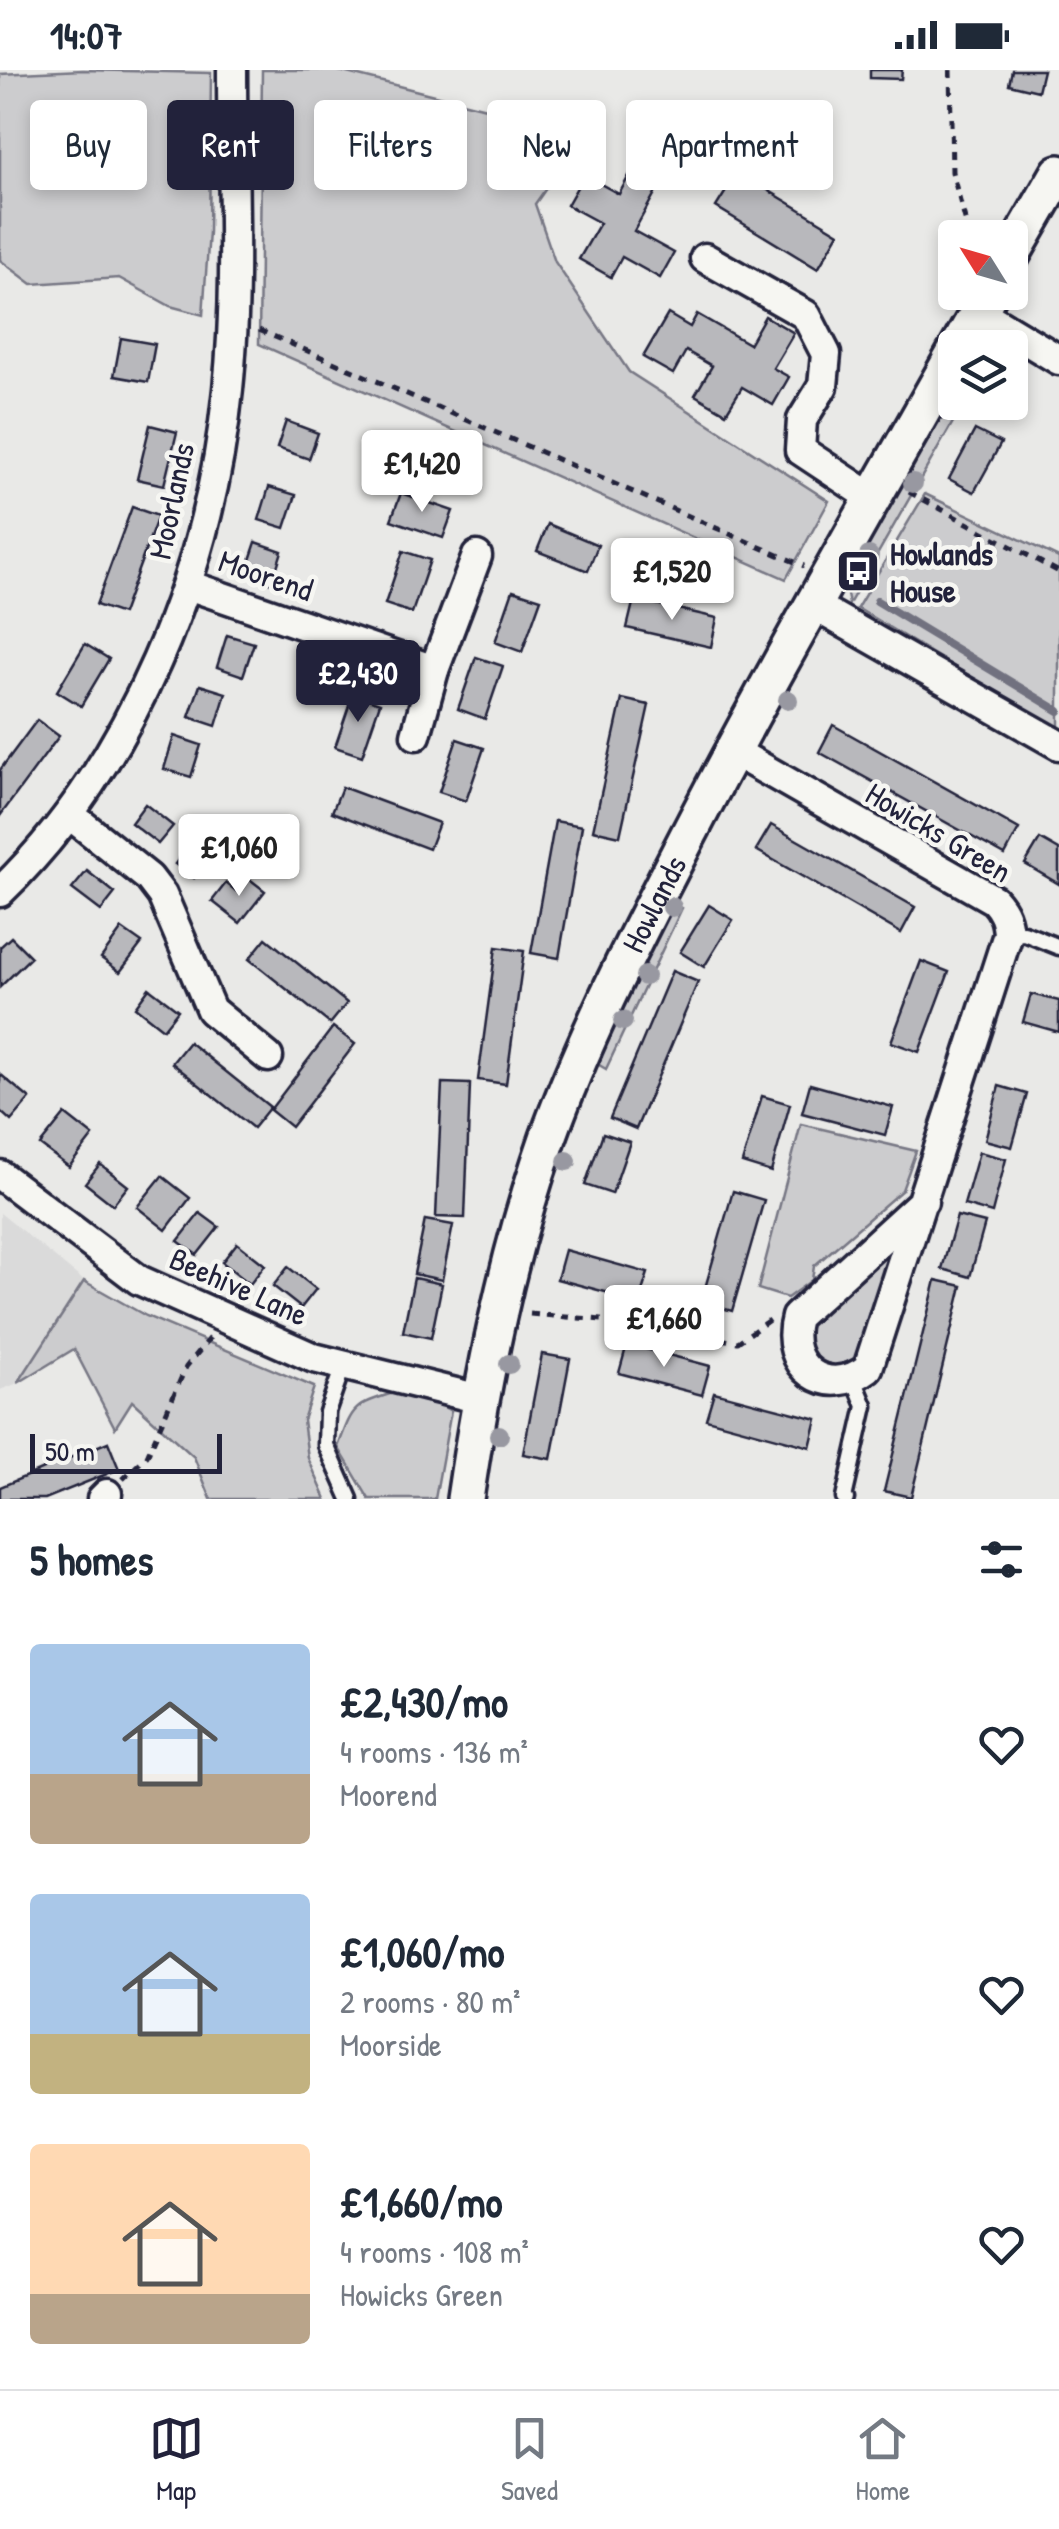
<!DOCTYPE html>
<meta charset="utf-8">
<style>
:root{--surface:#fff;--page:#f2f2f3;--text:#1f2937;--muted:#747a83;--line:#e0e1e3;--accent:#22223b}
body{margin:0;font-family:"Patrick Hand",sans-serif;background:var(--page);color:var(--text);height:100vh;display:flex;flex-direction:column;font-size:38px;white-space:nowrap}
*{box-sizing:border-box;margin:0}
p{font-size:32px;color:var(--muted)}
.icon{flex:none;width:55px;height:55px;fill:none;stroke:currentColor;stroke-width:2;stroke-linecap:round;stroke-linejoin:round}
.map{position:relative;height:1429px;overflow:hidden}
.sheet{display:flex;flex-direction:column;background:var(--surface);flex:1}
.sheet>*{flex:none}
.banner{position:absolute;left:30px;top:30px;width:1000px;height:90px;display:flex;gap:20px}
.needle{width:65px;rotate:307deg}
.tools{position:absolute;left:938px;top:150px;display:grid;gap:20px}
.tools a{display:grid;place-items:center;width:90px;height:90px;border-radius:10px;background:var(--surface);box-shadow:0 5px 15px #0003;font-size:50px}
.scale{position:absolute;left:30px;bottom:25px;width:192px;box-sizing:border-box;padding-left:10px;border:5px solid #22223b;border-top:0;font-size:28px;line-height:35px;white-space:nowrap;color:#22223b;-webkit-text-stroke:8px #f6f6f2;paint-order:stroke}
.price{position:absolute;translate:-50% -85px;padding:0 22px;border-radius:10px;background:#fff;color:#222;font-size:32px;line-height:65px;filter:drop-shadow(0 2px 5px #0008)}
.price::after{content:'';position:absolute;left:50%;top:60px;width:30px;height:22px;margin-left:-15px;background:inherit;clip-path:polygon(0 0,100% 0,50% 100%)}
.price.current{background:var(--accent);color:#fff}
ul{padding:0;list-style:none}
li{display:flex;align-items:center;gap:30px;height:250px;padding:0 30px}
li span{display:grid;place-items:center;flex:none;width:280px;height:200px;border-radius:10px;color:#555}
li>.icon{margin-inline-start:auto}
span .icon{width:120px;height:120px;fill:#fffc;stroke-width:1}
li b{font-size:42px}
h2{display:flex;justify-content:space-between;align-items:center;height:120px;padding:0 30px;font-size:42px}
.chip{padding:0 35px;border-radius:10px;background:var(--surface);box-shadow:0 5px 15px #0003;font-size:35px;line-height:90px}
.chip.current{background:var(--accent);color:#fff}
.status{display:flex;justify-content:space-between;align-items:center;height:70px;padding:0 50px;background:var(--surface);direction:ltr}
.status svg{height:28px;fill:currentColor}
.menu{display:flex;justify-content:space-around;align-items:center;height:140px;border-top:2px solid var(--line);background:var(--surface);font-size:28px;color:var(--muted)}
.menu a{display:grid;justify-items:center;gap:5px}
.menu .current{color:var(--accent)}
.map>svg:first-child{display:block}
.built{fill:#dadada}
.green{fill:#ccccce;stroke:#777784;stroke-width:2.5}
.lines{fill:none;stroke-linecap:round;stroke-linejoin:round}
.stream{stroke:#71717f;stroke-width:8}
.building{fill:#b8b8bc;stroke:#22223b;stroke-width:2.5}
.service-casing{stroke:#22223b;stroke-width:21}
.minor-casing{stroke:#22223b;stroke-width:35}
.tertiary-casing{stroke:#22223b;stroke-width:42}
.path{stroke:#22223b;stroke-width:5;stroke-dasharray:8 8;stroke-linecap:butt}
.service{stroke:#f6f6f2;stroke-width:14}
.minor{stroke:#f6f6f2;stroke-width:28}
.tertiary{stroke:#f6f6f2;stroke-width:35}
.tree{fill:#9898a1}
.labels{text-anchor:middle;dominant-baseline:central;stroke-width:9;stroke-linejoin:round;paint-order:stroke}
.street-label{font-size:32px;fill:#22223b;stroke:#f6f6f2}
.poi-label{font-size:32px;font-weight:bold;fill:#22223b;stroke:#f6f6f2;text-anchor:start}
</style>
<div class="status"><b>14:07</b><svg viewBox="0 0 49 12"><path d="M0 12V9h3v3zM5 12V6h3v6zM10 12V3h3v9zM15 12V0h3v12zM26 1h20v11H26zM47 4h2v5h-2z"/></svg></div>
<div class="map">
<svg width="1059" height="1429" viewBox="0 0 1059 1429">
<rect width="100%" height="100%" fill="#e9e9e7"/>
<filter id="ink" filterUnits="userSpaceOnUse"><feTurbulence type="fractalNoise" baseFrequency=".01" numOctaves="2"/><feDisplacementMap in="SourceGraphic" scale="20" xChannelSelector="R" yChannelSelector="G"/><feConvolveMatrix kernelMatrix="1 2 1 2 8 2 1 2 1" color-interpolation-filters="sRGB"/></filter>
<g filter="url(#ink)">
<polygon class="built" points="0,1143 84,1211 18,1313 0,1320"/>
<g class="green">
<polygon points="82,0 211,3 209,162 203,245 170,236 119,208 32,214 0,190 0,4"/>
<polygon points="262,0 335,0 585,63 535,134 555,192 629,302 829,431 786,509 259,274"/>
<polygon points="947,338 957,345 849,534 844,511"/>
<polygon points="925,424 1059,488 1059,660 857,538"/>
<polygon points="668,831 682,838 606,999 594,992"/>
<polygon points="801,1054 916,1081 902,1120 814,1196 812,1210 787,1228 758,1219"/>
<path d="M 896,1173 L 859,1288 L 843,1298 C 818,1294 805,1281 808,1255 Z"/>
<polygon points="84,1211 146,1246 314,1317 303,1350 308,1388 326,1429 211,1429 194,1387 132,1331 115,1358 74,1279 18,1313"/>
<path d="M 393,1323 L 431,1330 L 451,1341 L 435,1429 L 369,1429 L 338,1377 C 353,1337 352,1336 393,1323 Z"/>
</g>
<g class="lines">
<polyline class="stream" points="877,531 1059,641"/>
</g>
<g class="building">
<polygon points="870,0 902,0 901,9 870,8"/>
<polygon points="1012,0 1043,0 1038,21 1009,14"/>
<polygon points="652,64 679,80 634,161 674,183 660,208 622,187 611,207 579,189 600,153 567,135 584,105 619,124"/>
<polygon points="738,102 839,163 818,199 716,137"/>
<polygon points="668,244 690,257 697,244 749,274 765,246 794,263 773,298 789,307 773,335 742,317 726,343 695,325 712,296 686,281 673,304 643,287"/>
<polygon points="121,268 155,274 148,312 114,306"/>
<polygon points="286,351 318,363 309,389 277,378"/>
<polygon points="150,355 177,362 164,415 137,409"/>
<polygon points="975,360 1001,373 974,422 949,409"/>
<polygon points="269,417 296,425 285,458 259,450"/>
<polygon points="401,423 453,441 443,468 391,450"/>
<polygon points="132,437 158,446 122,544 96,535"/>
<polygon points="548,454 598,475 588,501 537,481"/>
<polygon points="256,472 282,481 272,513 245,505"/>
<polygon points="403,481 430,490 412,543 385,534"/>
<polygon points="513,520 541,529 522,582 495,572"/>
<polygon points="634,529 717,548 711,577 627,558"/>
<polygon points="227,565 254,573 243,606 217,597"/>
<polygon points="85,574 109,589 81,636 57,621"/>
<polygon points="476,587 503,596 485,649 458,639"/>
<polygon points="200,615 226,623 216,656 189,647"/>
<polygon points="353,624 380,633 362,686 335,677"/>
<polygon points="622,629 649,635 620,766 593,760"/>
<polygon points="37,650 59,666 0,746 0,700"/>
<polygon points="833,655 1019,759 1005,785 819,682"/>
<polygon points="174,666 201,675 191,707 164,699"/>
<polygon points="457,669 484,678 466,731 439,722"/>
<polygon points="342,717 439,753 429,779 332,742"/>
<polygon points="145,734 173,756 158,774 131,753"/>
<polygon points="555,751 582,756 559,888 531,883"/>
<polygon points="771,755 915,837 901,863 756,780"/>
<polygon points="196,766 215,780 194,808 175,794"/>
<polygon points="1040,769 1059,780 1059,814 1025,794"/>
<polygon points="87,801 115,823 101,841 72,819"/>
<polygon points="247,807 265,821 240,853 212,831 226,813 236,821"/>
<polygon points="709,835 733,850 704,897 680,882"/>
<polygon points="122,859 142,873 120,902 101,888"/>
<polygon points="11,867 31,887 0,917 0,877"/>
<polygon points="266,868 347,933 330,954 249,889"/>
<polygon points="496,877 524,881 506,1014 478,1010"/>
<polygon points="921,891 949,902 919,982 891,972"/>
<polygon points="672,901 698,912 636,1059 610,1048"/>
<polygon points="149,918 178,940 163,959 135,937"/>
<polygon points="1031,924 1059,931 1059,962 1023,952"/>
<polygon points="333,957 355,974 291,1057 270,1040"/>
<polygon points="189,972 270,1037 253,1058 172,993"/>
<polygon points="0,1004 30,1029 11,1051 0,1041"/>
<polygon points="442,1013 470,1014 465,1148 436,1147"/>
<polygon points="810,1014 893,1037 885,1065 802,1043"/>
<polygon points="999,1016 1027,1024 1012,1077 985,1070"/>
<polygon points="762,1026 790,1034 771,1102 742,1093"/>
<polygon points="65,1044 93,1066 69,1097 40,1075"/>
<polygon points="603,1063 630,1072 612,1124 585,1115"/>
<polygon points="979,1082 1006,1089 992,1143 964,1135"/>
<polygon points="100,1094 128,1116 113,1135 85,1113"/>
<polygon points="162,1106 190,1128 166,1160 137,1137"/>
<polygon points="733,1121 764,1130 732,1241 701,1232"/>
<polygon points="200,1143 219,1157 197,1185 178,1171"/>
<polygon points="957,1146 985,1153 970,1207 942,1199"/>
<polygon points="425,1150 453,1155 442,1210 414,1204"/>
<polygon points="237,1173 265,1195 250,1214 222,1192"/>
<polygon points="565,1180 648,1203 639,1231 557,1209"/>
<polygon points="288,1197 316,1219 301,1238 273,1216"/>
<polygon points="414,1208 442,1214 431,1268 403,1262"/>
<polygon points="936,1210 962,1216 911,1427 884,1421"/>
<polygon points="627,1274 710,1296 702,1325 619,1303"/>
<polygon points="542,1284 570,1289 551,1389 523,1384"/>
<polygon points="714,1322 817,1349 810,1377 706,1349"/>
<polygon points="108,1372 119,1399 45,1429 0,1429 0,1417"/>
</g>
<g class="lines">
<g class="service-casing">
<g id="service">
<polyline points="1008,864 1024,863 1059,877"/>
<polyline points="343,1296 327,1342 326,1375 350,1429"/>
<polyline points="846,1429 844,1428 865,1336 854,1309"/>
</g>
</g>
<g class="minor-casing">
<g id="minor">
<polyline points="705,188 806,245 826,284 823,316 802,350 800,380 874,429"/>
<polyline points="978,241 1059,290"/>
<polyline points="188,515 434,600"/>
<polyline points="813,535 1059,675"/>
<polyline points="416,665 434,600 477,486"/>
<path d="M 731,680 L 994,830 C 1004,841 1007,850 1008,864 L 868,1298 C 827,1330 782,1297 796,1247 L 923,1131"/>
<polyline points="69,744 149,808 162,825 211,940 268,987"/>
<path d="M 0,822 C 133,694 210,500 228,319 C 239,214 232,106 232,0"/>
<polyline points="0,1105 139,1210 314,1288 480,1329"/>
<polyline points="102,1429 107,1424"/>
</g>
</g>
<g class="tertiary-casing">
<g id="tertiary">
<polyline points="1010,188 1059,103"/>
<polyline points="958,278 990,222"/>
<path id="s1" d="M 465,1429 C 483,1307 507,1185 548,1068 C 581,976 629,880 674,793 C 762,620 860,452 955,283"/>
</g>
</g>
<g class="path">
<polyline points="950,0 952,102 970,168"/>
<polyline points="259,260 804,496"/>
<polyline points="909,422 1059,502"/>
<polyline points="530,1244 603,1250 738,1272 769,1250"/>
<polyline points="123,1409 147,1386 186,1297 211,1267"/>
</g>
<use href="#service" class="service"/>
<use href="#minor" class="minor"/>
<use href="#tertiary" class="tertiary"/>
</g>
<g class="tree">
<circle cx="913" cy="413" r="10"/>
<circle cx="869" cy="486" r="10"/>
<circle cx="788" cy="630" r="10"/>
<circle cx="672" cy="837" r="10"/>
<circle cx="645" cy="906" r="10"/>
<circle cx="623" cy="951" r="10"/>
<circle cx="567" cy="1091" r="10"/>
<circle cx="509" cy="1294" r="10"/>
<circle cx="499" cy="1365" r="10"/>
</g>
</g>
<defs>
<g id="bus-square" transform="scale(2.25)"><rect x="-9" y="-9" width="18" height="18" rx="4" fill="#22223b" stroke="#f6f6f2"/><path d="M-5-6H5V4H4V6H2V4H-2V6H-4V4H-5ZM-3.5-4V0h7V-4ZM-3.5 1.2v1.5H-2V1.2ZM2 1.2v1.5H3.5V1.2Z" fill="#fff"/></g>
</defs>
<g fill-rule="evenodd">
<use href="#bus-square" x="858" y="501"/>
</g>
<g class="labels">
<g class="street-label">
<text transform="translate(171 431) rotate(-78)">Moorlands</text>
<text transform="translate(266 505) rotate(19)">Moorend</text>
<text transform="translate(939 762) rotate(31)">Howicks Green</text>
<text stroke="none"><textPath href="#s1" startOffset="628">Howlands</textPath></text>
<text transform="translate(239 1216) rotate(24)">Beehive Lane</text>
</g>
<g class="poi-label">
<text x="890" y="483">Howlands<tspan x="890" dy="37">House</tspan></text>
</g>
</g>
</svg>
<div class="tools">
<a><svg class="needle" viewBox="-14 -14 28 28"><path d="M0-13l5 13h-10z" fill="#e53935"/><path d="M0 13l5-13h-10z" fill="#747a83"/></svg></a>
<a><svg class="icon" aria-label="layers" viewBox="0 0 24 24"><path d="M12 4l9 5-9 5-9-5zM3 14l9 5 9-5"/></svg></a>
</div>
<div class="scale">50 m</div>
<b class="price" style="left:422px;top:445px">£1,420</b>
<b class="price" style="left:672px;top:553px">£1,520</b>
<b class="price current" style="left:358px;top:655px">£2,430</b>
<b class="price" style="left:239px;top:829px">£1,060</b>
<b class="price" style="left:664px;top:1300px">£1,660</b>
<div class="banner">
<a class="chip">Buy</a>
<a class="chip current">Rent</a>
<a class="chip">Filters</a>
<a class="chip">New</a>
<a class="chip">Apartment</a>
</div>
</div>
<section class="sheet">
<h2>5 homes<svg class="icon" aria-label="filters" viewBox="0 0 24 24"><path d="M4 7h16M4 17h16"/><circle cx="9" cy="7" r="2"/><circle cx="15" cy="17" r="2"/></svg></h2>
<ul>
<li><span style="background:linear-gradient(#a9c7e8 65%,#b9a48a 0)"><svg class="icon" aria-label="home" viewBox="0 0 24 24"><path d="M3 11l9-7 9 7M6 9v11h12V9"/></svg></span><div><b>£2,430/mo</b><p>4 rooms · 136 m²</p><p>Moorend</p></div><svg class="icon" aria-label="heart" viewBox="0 0 24 24"><path d="M12 20l-8-8c-3-5 5-10 8-4 3-6 11-1 8 4z"/></svg></li>
<li><span style="background:linear-gradient(#a9c7e8 70%,#c2b280 0)"><svg class="icon" aria-label="home" viewBox="0 0 24 24"><path d="M3 11l9-7 9 7M6 9v11h12V9"/></svg></span><div><b>£1,060/mo</b><p>2 rooms · 80 m²</p><p>Moorside</p></div><svg class="icon" aria-label="heart" viewBox="0 0 24 24"><path d="M12 20l-8-8c-3-5 5-10 8-4 3-6 11-1 8 4z"/></svg></li>
<li><span style="background:linear-gradient(#ffd9b3 75%,#b9a48a 0)"><svg class="icon" aria-label="home" viewBox="0 0 24 24"><path d="M3 11l9-7 9 7M6 9v11h12V9"/></svg></span><div><b>£1,660/mo</b><p>4 rooms · 108 m²</p><p>Howicks Green</p></div><svg class="icon" aria-label="heart" viewBox="0 0 24 24"><path d="M12 20l-8-8c-3-5 5-10 8-4 3-6 11-1 8 4z"/></svg></li>
</ul>
</section>
<nav class="menu">
<a class="current"><svg class="icon" aria-label="map" viewBox="0 0 24 24"><path d="M3 6l6-2 6 2 6-2v14l-6 2-6-2-6 2zM9 4v14M15 6v14"/></svg>Map</a>
<a><svg class="icon" aria-label="saved" viewBox="0 0 24 24"><path d="M7 4h10v16l-5-4-5 4z"/></svg>Saved</a>
<a><svg class="icon" aria-label="home" viewBox="0 0 24 24"><path d="M3 11l9-7 9 7M6 9v11h12V9"/></svg>Home</a>
</nav>
